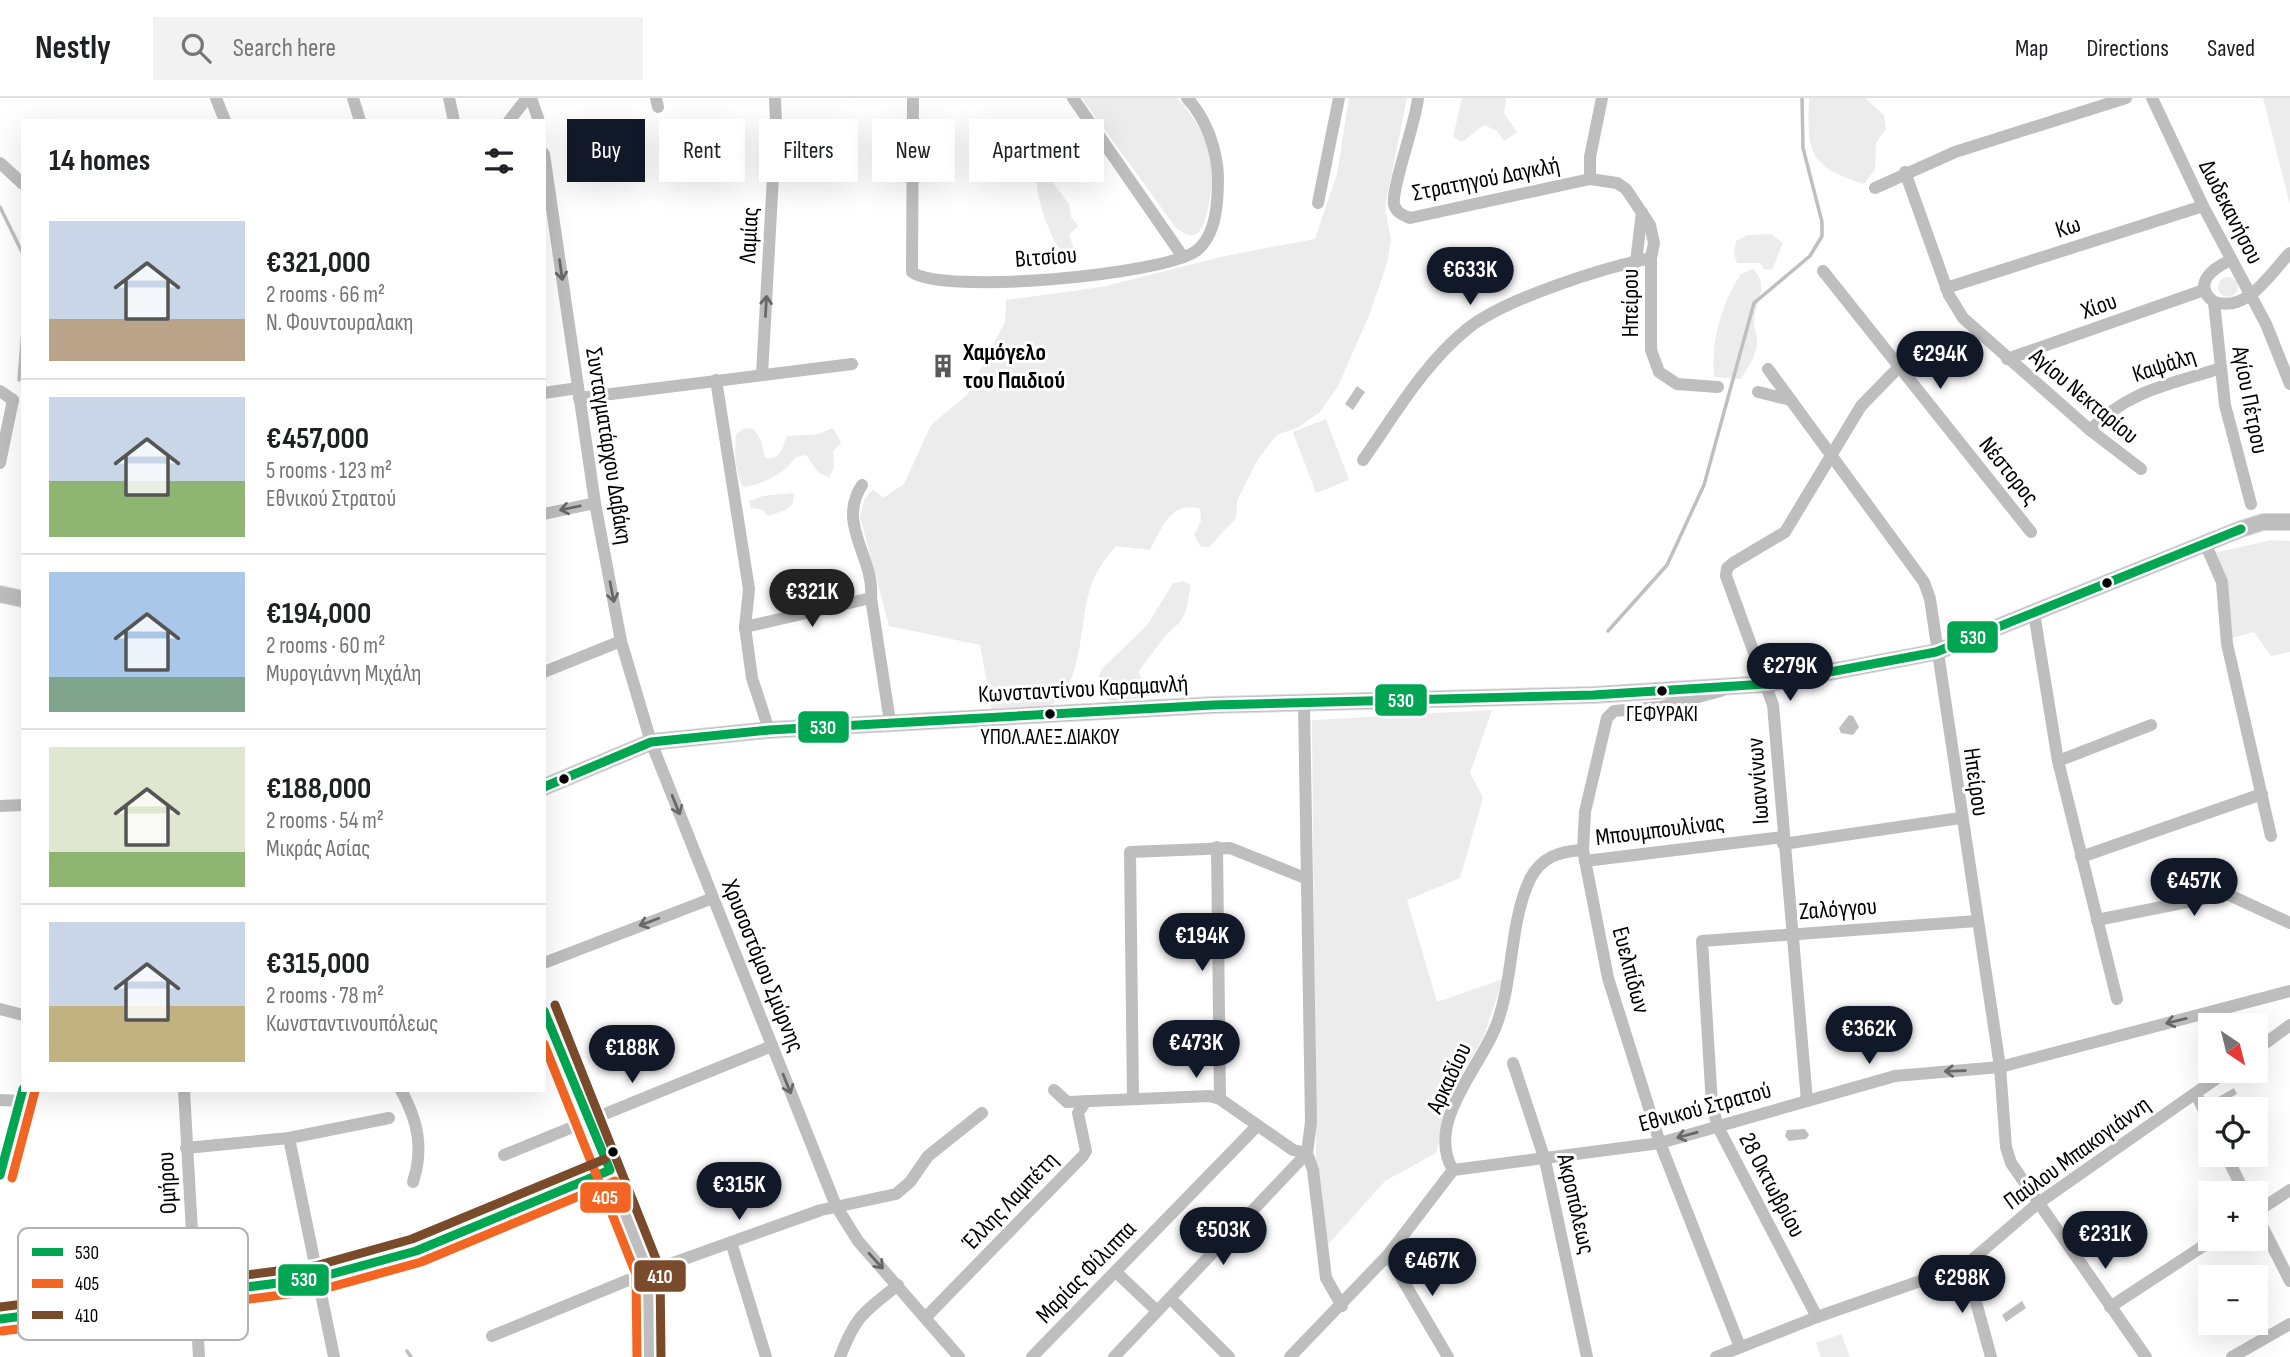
<!DOCTYPE html>
<meta charset="utf-8">
<style>
:root{--surface:#fff;--page:#f2f2f2;--text:#202124;--muted:#757577;--line:#e0e0e0;--accent:#111827}
body{margin:0;font-family:"Sofia Sans Condensed",sans-serif;background:var(--page);color:var(--text);height:100vh;display:flex;flex-direction:column;font-size:26px;white-space:nowrap}
*{box-sizing:border-box;margin:0}
p{font-size:23px;color:var(--muted)}
.icon{flex:none;width:38px;height:38px;fill:none;stroke:currentColor;stroke-width:2;stroke-linecap:round;stroke-linejoin:round}
.map{position:relative;flex:1;overflow:hidden}
.panel{position:absolute;left:21px;top:21px;width:525px;height:973px;display:flex;flex-direction:column;background:var(--surface);border-radius:0px;box-shadow:0 7px 28px #0002}
.panel>*{flex:none}
.top-card{position:absolute;left:567px;top:21px;width:665px;height:63px;display:flex;gap:14px}
.needle{width:46px;rotate:145deg}
.tools{position:absolute;left:2198px;top:915px;display:grid;gap:14px}
.tools a{display:grid;place-items:center;width:70px;height:70px;border-radius:0px;background:var(--surface);box-shadow:0 7px 28px #0002;font-size:35px}
.price{position:absolute;translate:-50% -60px;padding:0 16px;border-radius:24px;background:var(--accent);color:#fff;font-size:23px;line-height:46px;filter:drop-shadow(0 2px 4px #0008)}
.price::after{content:'';position:absolute;left:50%;top:42px;width:21px;height:16px;margin-left:-10px;background:inherit;clip-path:polygon(0 0,100% 0,50% 100%)}
.price.on{background:#222;color:#fff}
ul{padding:0;list-style:none}
li{display:flex;align-items:center;gap:21px;height:175px;padding:0 28px}
li+li{border-top:2px solid var(--line)}
li span{display:grid;place-items:center;flex:none;width:196px;height:140px;border-radius:0px;color:#555}
li>.icon{margin-inline-start:auto}
span .icon{width:84px;height:84px;fill:#fffc;stroke-width:1}
li b{font-size:30px}
h2{display:flex;justify-content:space-between;align-items:center;height:84px;padding:0 28px;font-size:30px}
.chip{padding:0 24px;border-radius:0px;background:var(--surface);box-shadow:0 7px 28px #0002;font-size:24px;line-height:63px}
.chip.on{background:var(--accent);color:#fff}
header{display:flex;align-items:center;gap:42px;box-sizing:border-box;height:98px;padding:0 35px;background:var(--surface);border-bottom:2px solid var(--line)}
header strong{font-size:33px}
nav{display:flex;gap:38px;margin-inline-start:auto;font-size:24px}
.search{width:490px;height:63px;background:var(--page);display:flex;align-items:center;gap:18px;box-sizing:border-box;padding:0 24px;border-radius:0px;color:var(--muted);font-size:26px}
.map>svg:first-child{display:block}
.green{fill:#ececec}
.water{fill:#bfbfbf}
.lines{fill:none;stroke-linecap:round;stroke-linejoin:round}
.stream{stroke:#bfbfbf;stroke-width:3.5}
.major-casing{stroke:#dbdbdb;stroke-width:18}
.minor{stroke:#bebebe;stroke-width:12}
.major{stroke:#bebebe;stroke-width:16}
.bus-1-casing{stroke:#fff;stroke-width:14}
.bus-2-casing{stroke:#fff;stroke-width:14}
.bus-3-casing{stroke:#fff;stroke-width:14}
.bus-1{stroke:#00a651;stroke-width:9}
.bus-2{stroke:#f26522;stroke-width:9}
.bus-3{stroke:#7a4b2a;stroke-width:9}
.oneway{stroke:#686868}
.bus-dot{fill:#000;stroke:#fff;stroke-width:2.5}
.labels{text-anchor:middle;dominant-baseline:central;stroke-width:6;stroke-linejoin:round;paint-order:stroke}
.bus-label{font-size:22px;fill:#000;stroke:#fff}
.street-label{font-size:24px;fill:#000;stroke:#fff}
.poi-label{font-size:24px;font-weight:bold;fill:#000;stroke:#fff;text-anchor:start}
.key{fill:#fff;stroke:#b2b2b2;stroke-width:2}
.key-label{font-size:19px;fill:#000}
.line-badge{stroke:#fff;stroke-width:2.5}
.badge-label{font-size:19px;text-anchor:middle;font-weight:bold;fill:#fff}
</style>
<header>
<strong>Nestly</strong>
<div class="search"><svg class="icon" aria-label="search" viewBox="0 0 24 24"><circle cx="10" cy="10" r="6"/><path d="M15 15l6 6"/></svg>Search here</div>
<nav><a>Map</a><a>Directions</a><a>Saved</a></nav>
</header>
<div class="map">
<svg width="2290" height="1259" viewBox="0 0 2290 1259">
<rect width="100%" height="100%" fill="#fff"/>
<g class="green">
<path d="M 1082,0 L 1177,0 C 1193,16 1210,45 1212,68 C 1213,81 1209,130 1196,136 C 1189,140 1183,134 1176,130 Z"/>
<path d="M 1349,0 L 1407,0 L 1385,109 L 1391,143 L 1387,165 L 1370,215 L 1338,288 L 1320,314 L 1299,329 L 1277,337 L 1258,361 L 1237,403 L 1236,420 L 1209,449 L 1200,448 L 1194,437 L 1201,423 L 1200,411 C 1170,403 1163,429 1150,452 L 1116,448 C 1104,462 1094,476 1089,494 C 1078,534 1084,604 1034,614 C 1017,617 1008,618 992,612 L 980,547 L 889,528 L 860,419 L 864,402 L 873,391 L 883,400 L 904,386 L 931,327 L 967,297 L 1005,224 L 1006,202 L 1102,189 L 1225,158 L 1315,141 L 1337,76 Z"/>
<polygon points="1462,0 1506,0 1504,15 1517,34 1504,43 1497,33 1484,27 1462,44 1453,39"/>
<path d="M 1809,0 L 1865,0 L 1884,17 L 1886,31 L 1876,45 L 1875,71 L 1864,86 C 1809,68 1807,55 1809,0 Z"/>
<polygon points="2263,0 2290,0 2290,107"/>
<path d="M 1045,74 L 1069,106 L 1071,119 L 1078,128 L 1069,136 L 1078,163 L 1073,166 C 1054,155 1033,96 1037,75 Z"/>
<polygon points="1771,136 1783,145 1772,172 1764,171 1760,165 1737,165 1734,155 1736,143 1748,137"/>
<path d="M 1753,171 C 1770,188 1756,202 1754,223 C 1753,229 1756,233 1757,239 C 1759,254 1748,269 1741,281 L 1714,279 C 1711,244 1721,206 1741,176 Z"/>
<circle cx="2228" cy="189" r="10"/>
<polygon points="1326,321 1349,382 1316,395 1293,334"/>
<path d="M 745,330 L 754,331 L 761,342 L 765,360 L 774,360 L 781,354 L 787,338 L 819,336 L 833,330 L 841,344 L 833,354 L 834,369 L 829,380 L 818,374 L 806,357 L 796,359 C 785,375 763,387 743,389 C 735,374 734,353 736,336 Z"/>
<polygon points="794,395 793,405 786,412 768,418 763,412 751,410 749,403 763,398"/>
<polygon points="2271,442 2290,443 2290,554 2271,558 2254,534 2232,540 2214,455"/>
<polygon points="1183,483 1191,487 1186,513 1180,524 1166,537 1138,574 1145,587 1144,600 1110,603 1099,597 1097,584 1101,572 1148,526 1173,485"/>
<polygon points="1492,612 1470,675 1483,700 1460,780 1407,802 1437,904 1503,881 1484,938 1448,1001 1436,1055 1385,1083 1324,1151 1316,1069 1312,622"/>
<polygon points="1841,1236 1850,1259 1821,1259 1816,1245"/>
</g>
<g class="water">
<polygon points="1357,288 1365,294 1353,312 1345,306"/>
<polygon points="1849,617 1853,618 1859,629 1853,637 1841,635 1839,630"/>
<polygon points="2234,990 2237,996 2228,1001 2230,1006 2221,1011 2215,1001"/>
<polygon points="1805,1031 1809,1037 1806,1041 1789,1043 1785,1038 1787,1032"/>
<polygon points="2022,1203 2026,1210 2006,1224 2002,1217"/>
</g>
<g class="lines">
<g class="stream">
<polyline points="0,109 23,156"/>
<polyline points="19,282 23,232"/>
<polyline points="1608,533 1667,467 1704,387 1754,205 1810,158 1822,138 1822,124 1803,50 1802,0"/>
<polyline points="407,1253 411,1259"/>
</g>
<g class="major-casing">
<g id="major">
<polyline points="0,496 23,501"/>
<polyline points="544,689 651,644 769,632 1213,607 1593,597 1766,586 1936,554 2241,431 2263,424 2290,424"/>
</g>
</g>
<g class="minor">
<polyline points="216,0 225,23"/>
<polyline points="353,0 360,23"/>
<polyline points="449,0 454,23"/>
<polyline points="531,0 539,23"/>
<polyline points="656,0 658,9"/>
<path d="M 913,0 L 912,174 C 943,197 1163,177 1196,153 C 1217,137 1218,103 1218,78 C 1217,52 1206,20 1187,0"/>
<polyline points="1073,0 1183,159"/>
<path d="M 1418,0 C 1416,24 1391,91 1394,106 C 1396,115 1403,117 1410,120 L 1590,81 L 1617,85 L 1626,91 L 1650,127 L 1654,145 L 1651,160 L 1651,252 L 1659,274 L 1677,286 L 1718,289"/>
<polyline points="2152,0 2203,108 2266,226 2290,286"/>
<polyline points="509,23 527,0"/>
<polyline points="544,56 595,405 621,543 651,644 836,1108 858,1143 959,1259"/>
<polyline points="0,65 23,86"/>
<polyline points="1905,74 1949,197 1963,220 2090,332 2141,371"/>
<polyline points="1590,81 1590,59 1602,0"/>
<polyline points="1875,90 1955,54 2126,0"/>
<polyline points="1318,105 1339,0"/>
<path d="M 2231,162 C 2213,170 2191,186 2214,204 C 2248,215 2270,175 2290,155"/>
<polyline points="1636,164 1642,114"/>
<polyline points="1823,173 2031,434"/>
<polyline points="1946,190 2203,108"/>
<polyline points="2214,204 2225,307 2251,406"/>
<polyline points="2007,261 2204,192"/>
<polyline points="1768,271 1924,484 1930,501 2000,969 2006,1049 2011,1065 2146,1259"/>
<polyline points="762,277 776,24 775,0"/>
<polyline points="716,282 749,491 745,529 752,580 769,632"/>
<polyline points="0,293 13,302"/>
<polyline points="1758,294 1791,302"/>
<polyline points="544,295 578,290"/>
<polyline points="579,300 852,266"/>
<path d="M 2090,332 C 2129,292 2169,287 2221,270"/>
<path d="M 1363,362 C 1394,318 1424,266 1466,232 C 1503,201 1603,170 1651,160"/>
<polyline points="0,365 13,302"/>
<path d="M 862,387 C 836,427 875,459 871,500 L 890,624"/>
<polyline points="544,416 595,405"/>
<polyline points="2205,445 2222,484 2227,546 2271,738"/>
<polyline points="2034,515 2058,663 2117,901"/>
<polyline points="745,529 871,500"/>
<polyline points="544,574 621,543"/>
<polyline points="1721,593 1660,609 1614,613 1607,620 1585,714 1583,752 1608,880 1660,1045 1740,1249"/>
<polyline points="2058,663 2151,627"/>
<polyline points="0,708 23,707"/>
<polyline points="1783,746 1960,720"/>
<polyline points="1217,749 1220,1001"/>
<polyline points="2081,759 2262,696"/>
<polyline points="1585,763 1783,739"/>
<polyline points="2097,822 2227,796 2290,825"/>
<polyline points="544,865 713,800"/>
<polyline points="0,911 23,917"/>
<polyline points="544,912 648,1174 649,1259"/>
<polyline points="2256,952 2290,927"/>
<polyline points="1513,965 1545,1062 1587,1259"/>
<polyline points="184,992 199,1259"/>
<path d="M 401,992 C 418,1023 424,1051 413,1084"/>
<polyline points="1054,992 1067,1004 1210,998 1220,1001 1293,1052 1307,1055"/>
<polyline points="2196,996 2210,1025"/>
<polyline points="1133,1000 1130,754 1230,750 1305,780"/>
<polyline points="0,1002 19,1003"/>
<polyline points="1807,1003 1773,607 1726,478 1727,470 1733,465 1785,434 1861,308 1899,269"/>
<polyline points="289,1040 334,1259"/>
<polyline points="186,1050 289,1040 389,1020"/>
<polyline points="1307,1055 1313,1072 1326,1180 1342,1208"/>
<polyline points="504,1057 772,948"/>
<polyline points="2226,1057 2245,1096"/>
<polyline points="1453,1072 1660,1045 1895,978 2000,969 2290,893"/>
<path d="M 1453,1072 C 1425,1025 1480,970 1496,928 C 1514,882 1509,826 1530,781 C 1541,759 1560,753 1583,752"/>
<polyline points="0,1077 23,990"/>
<polyline points="2256,1114 2290,1092"/>
<polyline points="2256,1116 2290,1183"/>
<polyline points="731,1144 766,1259"/>
<polyline points="1388,1157 1448,1259"/>
<polyline points="1966,1167 1991,1259"/>
<polyline points="1117,1175 1157,1213"/>
<polyline points="1170,1200 1229,1259"/>
<polyline points="2110,1209 2214,1141"/>
<polyline points="926,1219 1083,1058 1086,1053 1078,1015 1086,1003"/>
<polyline points="1817,1219 1718,1029 1712,1007 1702,843 1977,823"/>
<polyline points="0,1221 317,1180 416,1153 610,1072"/>
<polyline points="492,1238 648,1174 821,1112 896,1096 910,1084 928,1058 982,1015"/>
<path d="M 840,1259 C 856,1217 864,1214 898,1187"/>
<polyline points="1032,1259 1257,1028"/>
<polyline points="1114,1259 1307,1055 1311,1024 1304,605"/>
<polyline points="1290,1259 1388,1157 1453,1072"/>
<polyline points="1716,1259 1817,1219 1966,1167 2037,1106 2227,973"/>
<polyline points="2232,1259 2290,1226"/>
</g>
<use href="#major" class="major"/>
<g class="bus-1-casing">
<g id="bus-1">
<polyline points="544,689 651,644 769,632 1213,607 1593,597 1766,586 1936,554 2241,431"/>
<polyline points="0,1077 23,991"/>
<polyline points="0,1221 317,1180 416,1153 610,1072 544,913"/>
</g>
</g>
<g class="bus-2-casing">
<g id="bus-2">
<polyline points="544,946 636,1176 637,1259"/>
<polyline points="12,1080 35,993"/>
<polyline points="2,1233 320,1192 421,1164 615,1083"/>
</g>
</g>
<g class="bus-3-casing">
<g id="bus-3">
<polyline points="555,907 660,1171 661,1259"/>
<polyline points="0,1209 315,1168 412,1141 605,1061"/>
</g>
</g>
<use href="#bus-1" class="bus-1"/>
<use href="#bus-2" class="bus-2"/>
<use href="#bus-3" class="bus-3"/>
</g>
<defs><path id="oneway-shaft" d="M-6 0H5M1.5-3L5.5 0L1.5 3" fill="none" stroke-width="1.6" stroke-linecap="round" stroke-linejoin="round" transform="scale(1.75)"/></defs>
<g class="oneway">
<use href="#oneway-shaft" transform="translate(561 172) rotate(82)"/>
<use href="#oneway-shaft" transform="translate(766 208) rotate(-87)"/>
<use href="#oneway-shaft" transform="translate(570 410) rotate(168)"/>
<use href="#oneway-shaft" transform="translate(612 494) rotate(79)"/>
<use href="#oneway-shaft" transform="translate(676 707) rotate(68)"/>
<use href="#oneway-shaft" transform="translate(649 824) rotate(159)"/>
<use href="#oneway-shaft" transform="translate(2176 923) rotate(166)"/>
<use href="#oneway-shaft" transform="translate(1955 973) rotate(178)"/>
<use href="#oneway-shaft" transform="translate(787 986) rotate(68)"/>
<use href="#oneway-shaft" transform="translate(1687 1037) rotate(165)"/>
<use href="#oneway-shaft" transform="translate(876 1163) rotate(48)"/>
</g>
<defs>
<g id="building-bare" transform="scale(1.89)"><path d="M-4-6H4V6H1V3H-1V6H-4ZM-2.5-4.3h1.7v1.8h-1.7ZM.8-4.3h1.7v1.8H.8ZM-2.5-1h1.7V.8h-1.7ZM.8-1h1.7V.8H.8Z" fill="#595959" stroke="#fff" stroke-width="2.5" paint-order="stroke"/></g>
</defs>
<g fill-rule="evenodd">
<use href="#building-bare" x="943" y="268"/>
</g>
<g class="bus-dot">
<circle cx="2107" cy="485" r="6"/>
<circle cx="1662" cy="593" r="6"/>
<circle cx="1050" cy="616" r="6"/>
<circle cx="564" cy="681" r="6"/>
<circle cx="613" cy="1054" r="6"/>
</g>
<g class="labels">
<g class="bus-label">
<text x="1662" y="616">ΓΕΦΥΡΑΚΙ</text>
<text x="1050" y="639">ΥΠΟΛ.ΑΛΕΞ.ΔΙΑΚΟΥ</text>
</g>
<g class="street-label">
<text transform="translate(1486 81) rotate(-11)">Στρατηγού Δαγκλή</text>
<text transform="translate(2231 114) rotate(63)">Δωδεκανήσου</text>
<text transform="translate(2068 129) rotate(-18)">Κω</text>
<text transform="translate(749 137) rotate(-87)">Λαμίας</text>
<text transform="translate(1046 159) rotate(-4)">Βιτσίου</text>
<text transform="translate(1630 205) rotate(-90)">Ηπείρου</text>
<text transform="translate(2099 208) rotate(-19)">Χίου</text>
<text transform="translate(2164 267) rotate(-18)">Καψάλη</text>
<text transform="translate(2084 298) rotate(40)">Αγίου Νεκταρίου</text>
<text transform="translate(2250 302) rotate(79)">Αγίου Πέτρου</text>
<text transform="translate(609 348) rotate(81)">Συνταγματάρχου Δαβάκη</text>
<text transform="translate(2009 373) rotate(51)">Νέστορος</text>
<text transform="translate(1083 591) rotate(-3)">Κωνσταντίνου Καραμανλή</text>
<text transform="translate(1758 683) rotate(-94)">Ιωαννίνων</text>
<text transform="translate(1976 684) rotate(82)">Ηπείρου</text>
<text transform="translate(1660 732) rotate(-7)">Μπουμπουλίνας</text>
<text transform="translate(1838 811) rotate(-4)">Ζαλόγγου</text>
<text transform="translate(763 868) rotate(68)">Χρυσοστόμου Σμύρνης</text>
<text transform="translate(1631 872) rotate(75)">Ευελπίδων</text>
<text transform="translate(1449 980) rotate(-65)">Αρκαδίου</text>
<text transform="translate(1705 1009) rotate(-15)">Εθνικού Στρατού</text>
<text transform="translate(2077 1055) rotate(-36)">Παύλου Μπακογιάννη</text>
<text transform="translate(167 1085) rotate(-93)">Ομήρου</text>
<text transform="translate(1772 1087) rotate(62)">28 Οκτωβρίου</text>
<text transform="translate(1010 1103) rotate(-46)">Έλλης Λαμπέτη</text>
<text transform="translate(1576 1106) rotate(77)">Ακροπόλεως</text>
<text transform="translate(1086 1174) rotate(-46)">Μαρίας Φίλιππα</text>
</g>
<g class="poi-label">
<text x="963" y="254">Χαμόγελο<tspan x="963" dy="28">του Παιδιού</tspan></text>
</g>
</g>
<rect x="18" y="1130" width="230" height="112" rx="10" class="key"/>
<rect x="32" y="1150" width="31" height="8" fill="#00a651"/>
<rect x="32" y="1181" width="31" height="9" fill="#f26522"/>
<rect x="32" y="1213" width="31" height="8" fill="#7a4b2a"/>
<g class="key-label">
<text x="75" y="1161">530</text>
<text x="75" y="1192">405</text>
<text x="75" y="1224">410</text>
</g>
<g class="line-badge">
<rect x="1946" y="522" width="53" height="34" rx="7" fill="#00a651"/>
<rect x="1374" y="585" width="54" height="34" rx="7" fill="#00a651"/>
<rect x="797" y="612" width="53" height="34" rx="7" fill="#00a651"/>
<rect x="579" y="1083" width="53" height="33" rx="7" fill="#f26522"/>
<rect x="633" y="1161" width="54" height="34" rx="7" fill="#7a4b2a"/>
<rect x="277" y="1165" width="53" height="34" rx="7" fill="#00a651"/>
</g>
<g class="badge-label">
<text x="1973" y="546">530</text>
<text x="1401" y="609">530</text>
<text x="823" y="636">530</text>
<text x="605" y="1106">405</text>
<text x="660" y="1185">410</text>
<text x="304" y="1188">530</text>
</g>
</svg>
<div class="tools">
<a><svg class="needle" viewBox="-14 -14 28 28"><path d="M0-13l5 13h-10z" fill="#e53935"/><path d="M0 13l5-13h-10z" fill="#757577"/></svg></a>
<a><svg class="icon" aria-label="locate" viewBox="0 0 24 24"><circle cx="12" cy="12" r="6"/><path d="M12 2v4M12 18v4M2 12h4M18 12h4"/></svg></a>
<a>+</a>
<a>−</a>
</div>
<b class="price" style="left:1470px;top:209px">€633K</b>
<b class="price" style="left:1940px;top:293px">€294K</b>
<b class="price on" style="left:812px;top:531px">€321K</b>
<b class="price" style="left:1790px;top:605px">€279K</b>
<b class="price" style="left:2194px;top:820px">€457K</b>
<b class="price" style="left:1202px;top:875px">€194K</b>
<b class="price" style="left:1869px;top:968px">€362K</b>
<b class="price" style="left:1196px;top:982px">€473K</b>
<b class="price" style="left:632px;top:987px">€188K</b>
<b class="price" style="left:739px;top:1124px">€315K</b>
<b class="price" style="left:1223px;top:1169px">€503K</b>
<b class="price" style="left:2105px;top:1173px">€231K</b>
<b class="price" style="left:1432px;top:1200px">€467K</b>
<b class="price" style="left:1962px;top:1217px">€298K</b>
<div class="top-card">
<a class="chip on">Buy</a>
<a class="chip">Rent</a>
<a class="chip">Filters</a>
<a class="chip">New</a>
<a class="chip">Apartment</a>
</div>
<section class="panel">
<h2>14 homes<svg class="icon" aria-label="filters" viewBox="0 0 24 24"><path d="M4 7h16M4 17h16"/><circle cx="9" cy="7" r="2"/><circle cx="15" cy="17" r="2"/></svg></h2>
<ul>
<li><span style="background:linear-gradient(#c9d6e8 70%,#b9a48a 0)"><svg class="icon" aria-label="home" viewBox="0 0 24 24"><path d="M3 11l9-7 9 7M6 9v11h12V9"/></svg></span><div><b>€321,000</b><p>2 rooms · 66 m²</p><p>Ν. Φουντουραλακη</p></div></li>
<li><span style="background:linear-gradient(#c9d6e8 60%,#8fb573 0)"><svg class="icon" aria-label="home" viewBox="0 0 24 24"><path d="M3 11l9-7 9 7M6 9v11h12V9"/></svg></span><div><b>€457,000</b><p>5 rooms · 123 m²</p><p>Εθνικού Στρατού</p></div></li>
<li><span style="background:linear-gradient(#a9c7e8 75%,#7fa58c 0)"><svg class="icon" aria-label="home" viewBox="0 0 24 24"><path d="M3 11l9-7 9 7M6 9v11h12V9"/></svg></span><div><b>€194,000</b><p>2 rooms · 60 m²</p><p>Μυρογιάννη Μιχάλη</p></div></li>
<li><span style="background:linear-gradient(#dfe7d0 75%,#8fb573 0)"><svg class="icon" aria-label="home" viewBox="0 0 24 24"><path d="M3 11l9-7 9 7M6 9v11h12V9"/></svg></span><div><b>€188,000</b><p>2 rooms · 54 m²</p><p>Μικράς Ασίας</p></div></li>
<li><span style="background:linear-gradient(#c9d6e8 60%,#c2b280 0)"><svg class="icon" aria-label="home" viewBox="0 0 24 24"><path d="M3 11l9-7 9 7M6 9v11h12V9"/></svg></span><div><b>€315,000</b><p>2 rooms · 78 m²</p><p>Κωνσταντινουπόλεως</p></div></li>
</ul>
</section>
</div>
